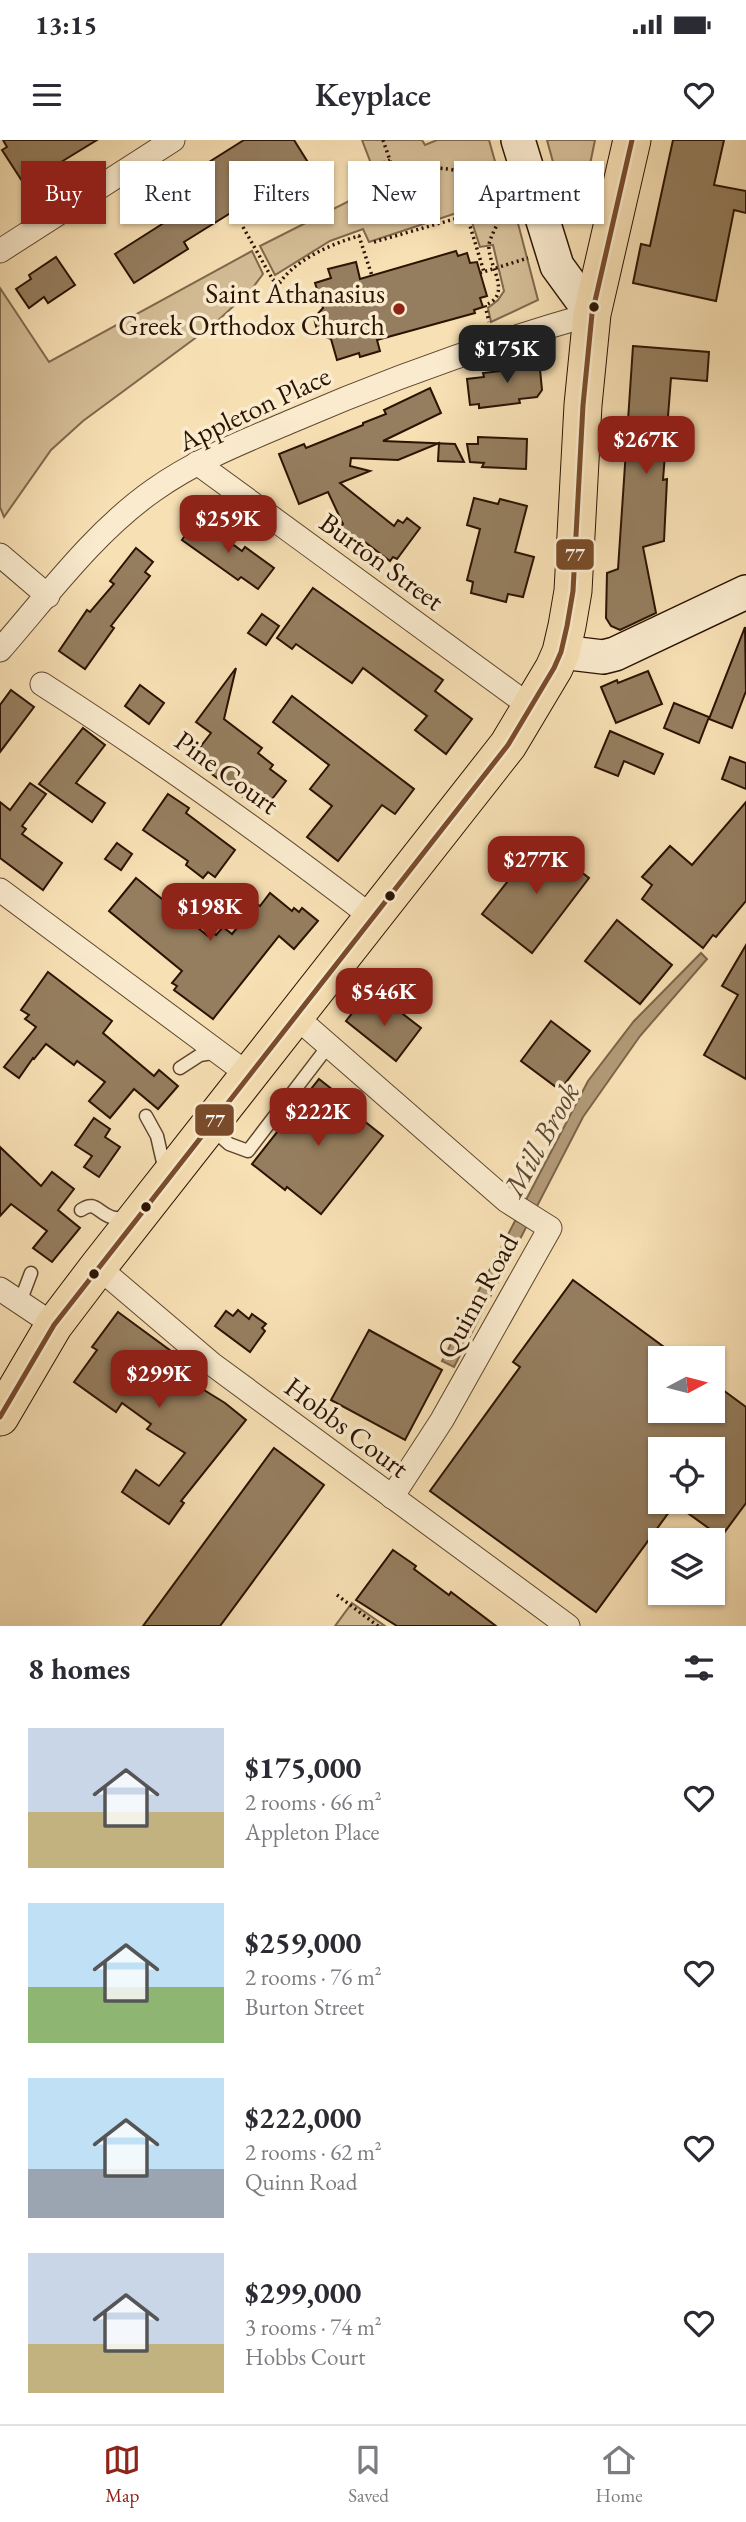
<!DOCTYPE html>
<meta charset="utf-8">
<style>
:root{--surface:#fff;--page:#f7f7f7;--text:#2b2b33;--muted:#7c7c81;--line:#e1e1e2;--accent:#8f2418}
body{margin:0;font-family:"EB Garamond",serif;background:var(--page);color:var(--text);height:100vh;display:flex;flex-direction:column;font-size:26px;white-space:nowrap}
*{box-sizing:border-box;margin:0}
p{font-size:23px;color:var(--muted)}
.icon{flex:none;width:38px;height:38px;fill:none;stroke:currentColor;stroke-width:2;stroke-linecap:round;stroke-linejoin:round}
.map{position:relative;height:1486px;overflow:hidden}
.drawer{display:flex;flex-direction:column;background:var(--surface);flex:1}
.drawer>*{flex:none}
.guide{position:absolute;left:21px;top:21px;width:705px;height:63px;display:flex;gap:14px}
.needle{width:46px;rotate:83deg}
.controls{position:absolute;left:648px;top:1206px;display:grid;gap:14px}
.controls a{display:grid;place-items:center;width:77px;height:77px;border-radius:0px;background:var(--surface);box-shadow:0 2px 5px #0004;font-size:35px}
.price{position:absolute;translate:-50% -60px;padding:0 16px;border-radius:14px;background:var(--accent);color:#fff;font-size:23px;line-height:46px;filter:drop-shadow(0 2px 4px #0008)}
.price::after{content:'';position:absolute;left:50%;top:42px;width:21px;height:16px;margin-left:-10px;background:inherit;clip-path:polygon(0 0,100% 0,50% 100%)}
.price.selected{background:#222;color:#fff}
ul{padding:0;list-style:none}
li{display:flex;align-items:center;gap:21px;height:175px;padding:0 28px}
li span{display:grid;place-items:center;flex:none;width:196px;height:140px;border-radius:0px;color:#555}
li>.icon{margin-inline-start:auto}
span .icon{width:84px;height:84px;fill:#fffc;stroke-width:1}
li b{font-size:30px}
h2{display:flex;justify-content:space-between;align-items:center;height:84px;padding:0 28px;font-size:30px}
.pill{padding:0 24px;border-radius:0px;background:var(--surface);box-shadow:0 2px 5px #0004;font-size:24px;line-height:63px}
.pill.selected{background:var(--accent);color:#fff}
.status{display:flex;justify-content:space-between;align-items:center;height:49px;padding:0 35px;background:var(--surface);direction:ltr}
.status svg{height:19px;fill:currentColor}
header{display:flex;justify-content:space-between;align-items:center;height:91px;padding:0 28px;background:var(--surface);font-size:32px;font-weight:600}
.menu{display:flex;justify-content:space-around;align-items:center;height:98px;border-top:2px solid var(--line);background:var(--surface);font-size:19px;color:var(--muted)}
.menu a{display:grid;justify-items:center;gap:4px}
.menu .selected{color:var(--accent)}
.map>svg:first-child{display:block}
.green{fill:#d4bd96;stroke:#80684c;stroke-width:2}
.water{fill:#b29a77;stroke:#7c6448;stroke-width:2}
.building{fill:#957e5f;stroke:#2b1302;stroke-width:2;fill-rule:evenodd}
.lines{fill:none;stroke-linecap:round;stroke-linejoin:round}
.lane-casing{stroke:#5e462e;stroke-width:15}
.street-casing{stroke:#5e462e;stroke-width:25}
.secondary-casing{stroke:#2b1302;stroke-width:36}
.primary-casing{stroke:#2b1302;stroke-width:39}
.path{stroke:#2b1302;stroke-width:3.5;stroke-dasharray:2 3.5;stroke-linecap:butt}
.lane{stroke:#faebce;stroke-width:12}
.street{stroke:#faebce;stroke-width:23}
.secondary{stroke:#faebce;stroke-width:33}
.primary{stroke:#f7e0b4;stroke-width:37}
.bus-1-casing{stroke:#faebce;stroke-width:10}
.bus-1{stroke:#7a4b2a;stroke-width:5}
.bus-dot{fill:#2b1302;stroke:#faebce;stroke-width:2.5}
.poi-dot{fill:#8f2418;stroke:#faebce;stroke-width:2.5}
.labels{text-anchor:middle;dominant-baseline:central;stroke-width:7;stroke-linejoin:round;paint-order:stroke}
.poi-label{font-size:28px;fill:#2b1302;stroke:#faebce;text-anchor:end}
.street-label{font-size:28px;fill:#2b1302;stroke:#faebce}
.water-label{font-size:30px;font-style:italic;fill:#614931;stroke:#faebce}
.line-badge{stroke:#faebce;stroke-width:2.5}
.badge-label{font-size:19px;text-anchor:middle;font-weight:bold;fill:#fff}
</style>
<div class="status"><b>13:15</b><svg viewBox="0 0 49 12"><path d="M0 12V9h3v3zM5 12V6h3v6zM10 12V3h3v9zM15 12V0h3v12zM26 1h20v11H26zM47 4h2v5h-2z"/></svg></div>
<header><svg class="icon" aria-label="menu" viewBox="0 0 24 24"><path d="M4 6h16M4 12h16M4 18h16"/></svg>Keyplace<svg class="icon" aria-label="heart" viewBox="0 0 24 24"><path d="M12 20l-8-8c-3-5 5-10 8-4 3-6 11-1 8 4z"/></svg></header>
<div class="map">
<svg width="746" height="1486" viewBox="0 0 746 1486">
<rect width="100%" height="100%" fill="#f7e0b4"/>
<filter id="stains"><feTurbulence type="fractalNoise" baseFrequency=".00286" numOctaves="4"/><feColorMatrix values="0 0 0 0 .2 0 0 0 0 .09 0 0 0 0 .02 0 0 0 .5 -.17"/></filter>
<radialGradient id="worn" r=".72"><stop offset=".6" stop-color="#630" stop-opacity="0"/><stop offset="1" stop-color="#630" stop-opacity=".3"/></radialGradient>
<g class="green">
<polygon points="362,0 422,0 425,5 437,0 489,0 505,57 369,102 363,89 330,101 275,135 260,106 377,47 375,34"/>
<polygon points="547,0 595,0 578,83 569,81"/>
<polygon points="514,68 538,160 491,182 488,168 498,160 504,151 493,105 480,107 471,79"/>
<polygon points="252,111 263,134 251,150 213,185 83,281 51,310 4,377 0,367 0,148 49,222"/>
<polygon points="352,1463 385,1486 335,1486"/>
</g>
<polygon class="water" points="701,813 707,819 640,896 583,977 454,1227 442,1221 588,941 634,881"/>
<g class="building">
<polygon points="3,0 97,0 48,30 49,32 26,47 2,10 7,7"/>
<polygon points="244,0 294,0 309,24 184,102 188,109 134,143 115,114 170,79 155,56"/>
<polygon points="673,0 724,0 714,45 746,51 746,73 734,70 716,161 633,143 641,104 650,106"/>
<polygon points="456,111 458,116 467,113 470,123 477,122 487,156 480,158 483,167 474,170 475,173 377,200 380,211 360,217 359,213 337,220 331,199 318,194 314,178 323,168 315,143 331,138 328,129 356,122 360,139"/>
<polygon points="56,117 75,145 48,163 44,157 29,168 16,149 31,139 29,135"/>
<polygon points="633,206 709,212 707,241 671,238 663,340 667,339 664,401 643,407 656,473 620,490 611,486 606,478 607,433 618,429"/>
<polygon points="539,219 542,250 537,257 519,259 520,263 479,268 479,264 470,265 467,239 484,237 483,233 500,231 500,224"/>
<polygon points="430,248 441,273 383,301 455,304 464,322 438,321 439,303 398,320 351,318 350,326 370,331 340,343 394,386 398,380 403,383 407,378 420,388 397,419 393,417 390,421 362,400 358,405 339,389 343,384 328,352 299,364 279,314 304,304 306,308 363,285 363,283 386,274 384,270"/>
<polygon points="478,297 527,299 526,329 482,327 484,323 470,322 467,304 478,304"/>
<polygon points="474,358 498,364 500,359 527,366 515,412 534,417 523,457 508,454 506,462 471,453 473,442 467,440 480,389 467,385"/>
<polygon points="197,378 242,411 245,407 274,428 258,449 241,437 238,440 182,400"/>
<polygon points="136,408 153,422 145,432 150,436 111,486 114,488 85,529 59,511 87,470 90,472 114,444 110,441"/>
<polygon points="313,448 443,540 435,551 472,579 446,614 415,590 427,576 363,528 352,543 296,504 292,509 277,498"/>
<polygon points="262,474 279,486 266,505 248,493"/>
<polygon points="745,487 746,551 732,588 709,579"/>
<polygon points="236,528 224,579 262,608 258,613 273,625 270,629 286,641 269,663 264,660 261,663 254,657 250,662 191,619 211,593 196,582"/>
<polygon points="648,531 662,564 616,583 601,547 617,540 618,543"/>
<polygon points="140,545 164,563 149,584 125,566"/>
<polygon points="11,550 34,567 0,612 0,565"/>
<polygon points="292,556 414,649 395,674 382,665 338,721 307,697 332,666 310,649 329,625 273,582"/>
<polygon points="674,563 709,577 699,603 664,588"/>
<polygon points="83,588 105,605 76,643 105,663 92,682 39,644"/>
<polygon points="610,591 663,614 654,634 624,621 618,636 595,627"/>
<polygon points="730,617 746,623 746,649 722,639"/>
<polygon points="30,643 46,654 22,686 26,689 22,694 62,723 43,750 0,718 0,662 10,670"/>
<polygon points="168,654 189,668 186,673 235,710 215,737 208,732 203,738 186,725 188,721 143,690"/>
<polygon points="746,662 746,761 716,797 713,795 703,808 642,759 652,745 642,737 670,706 692,725"/>
<polygon points="540,700 589,738 532,813 482,774"/>
<polygon points="117,703 132,714 121,730 105,719"/>
<polygon points="136,738 208,796 211,791 216,795 223,787 232,794 257,764 260,766 270,753 292,771 294,768 299,772 302,768 318,781 294,809 279,796 213,879 174,850 177,846 172,843 182,831 109,771"/>
<polygon points="617,780 672,825 640,864 585,821"/>
<polygon points="746,805 746,939 704,915 738,855 722,846"/>
<polygon points="48,832 112,881 103,893 154,936 159,930 178,946 158,969 134,949 110,978 89,961 105,942 77,921 74,925 46,904 34,919 33,918 19,938 4,927 36,887 25,879 29,875 21,870"/>
<polygon points="364,858 383,873 390,864 421,888 396,921 346,881"/>
<polygon points="551,881 590,911 560,950 521,921"/>
<polygon points="319,939 352,965 349,969 383,996 321,1074 287,1047 285,1050 252,1024"/>
<polygon points="94,978 110,989 105,997 120,1007 99,1037 84,1027 92,1016 75,1005"/>
<polygon points="0,1007 41,1046 52,1032 74,1049 58,1070 80,1088 52,1122 33,1108 47,1091 11,1064 0,1076"/>
<path d="M 573,1140 L 679,1218 L 660,1218 L 660,1270 L 712,1270 L 712,1242 L 746,1267 L 746,1363 L 721,1397 L 675,1364 L 596,1472 L 430,1351 L 520,1227 L 513,1222 ZM 660,1309 L 712,1309 L 712,1362 L 660,1362 Z"/>
<polygon points="238,1170 249,1179 252,1174 266,1184 262,1188 265,1191 250,1212 215,1186 226,1171 233,1176"/>
<polygon points="118,1172 171,1211 162,1224 225,1263 246,1280 181,1361 184,1363 169,1384 122,1352 136,1330 159,1346 185,1313 147,1289 151,1284 122,1263 116,1272 74,1242 97,1210 92,1207"/>
<polygon points="369,1190 442,1230 405,1300 331,1260"/>
<polygon points="274,1308 324,1345 220,1486 143,1486"/>
<polygon points="393,1410 416,1426 414,1429 449,1455 451,1452 496,1486 397,1486 356,1460"/>
</g>
<g class="lines">
<g class="lane-casing">
<g id="lane">
<polyline points="180,928 200,915 218,912"/>
<polyline points="146,976 157,996 165,1031"/>
<polyline points="211,988 229,1004 248,1011 329,905"/>
<path d="M 81,1070 C 95,1060 97,1072 111,1077 C 116,1079 122,1078 128,1078"/>
<polyline points="20,1162 31,1133"/>
</g>
</g>
<g class="street-casing">
<g id="street">
<polyline points="0,111 173,0"/>
<polyline points="197,323 531,567"/>
<polyline points="0,415 48,456"/>
<path d="M 0,510 C 48,455 94,392 154,350 C 196,320 245,301 292,281 C 389,239 490,203 592,174"/>
<path d="M 42,544 C 156,617 265,695 372,777"/>
<polyline points="0,750 249,935"/>
<polyline points="295,876 507,1061 550,1088 442,1280 392,1357"/>
<polyline points="98,1127 212,1224 568,1486"/>
<polyline points="0,1149 54,1185"/>
</g>
</g>
<g class="secondary-casing">
<g id="secondary">
<polyline points="518,0 557,126 592,174"/>
<polyline points="561,512 603,517 615,514 746,452"/>
</g>
</g>
<g class="primary-casing">
<polyline id="primary" points="0,1277 54,1185 98,1127 508,605 554,528 561,512 567,486 573,451 583,265 592,174 632,0"/>
</g>
<g class="path">
<polyline points="383,0 395,35"/>
<path d="M 392,27 L 402,23 C 451,33 471,21 508,64 C 504,73 490,95 489,105 C 487,124 514,155 485,165 L 489,182"/>
<polyline points="368,29 390,20"/>
<polyline points="467,76 484,132"/>
<polyline points="243,87 273,140 280,142"/>
<polyline points="374,102 507,64"/>
<polyline points="480,133 528,118"/>
<path d="M 277,148 C 289,122 333,103 359,96 L 372,136"/>
<polyline points="337,1455 378,1486"/>
</g>
<use href="#lane" class="lane"/>
<use href="#street" class="street"/>
<use href="#secondary" class="secondary"/>
<use href="#primary" class="primary"/>
<g class="bus-1-casing">
<polyline id="bus-1" points="0,1277 54,1185 508,605 554,528 561,512 567,486 573,451 583,265 592,174 632,0"/>
</g>
<use href="#bus-1" class="bus-1"/>
</g>
<g class="bus-dot">
<circle cx="594" cy="167" r="6"/>
<circle cx="390" cy="756" r="6"/>
<circle cx="146" cy="1067" r="6"/>
<circle cx="94" cy="1134" r="6"/>
</g>
<circle class="poi-dot" cx="399" cy="169" r="7"/>
<g class="labels">
<g class="poi-label">
<text x="385" y="153">Saint Athanasius<tspan x="385" dy="32">Greek Orthodox Church</tspan></text>
</g>
<g class="street-label">
<text transform="translate(254 268) rotate(-25)">Appleton Place</text>
<text transform="translate(382 421) rotate(36)">Burton Street</text>
<text transform="translate(227 632) rotate(36)">Pine Court</text>
<text transform="translate(477 1156) rotate(-61)">Quinn Road</text>
<text transform="translate(347 1287) rotate(37)">Hobbs Court</text>
</g>
<g class="water-label">
<text transform="translate(541 999) rotate(-61)">Mill Brook</text>
</g>
</g>
<g class="line-badge">
<rect x="555" y="398" width="40" height="33" rx="7" fill="#7a4b2a"/>
<rect x="194" y="963" width="41" height="34" rx="7" fill="#7a4b2a"/>
</g>
<g class="badge-label">
<text x="575" y="421">77</text>
<text x="215" y="987">77</text>
</g>
<rect width="100%" height="100%" filter="url(#stains)"/>
<rect width="100%" height="100%" fill="url(#worn)"/>
</svg>
<div class="controls">
<a><svg class="needle" viewBox="-14 -14 28 28"><path d="M0-13l5 13h-10z" fill="#e53935"/><path d="M0 13l5-13h-10z" fill="#7c7c81"/></svg></a>
<a><svg class="icon" aria-label="locate" viewBox="0 0 24 24"><circle cx="12" cy="12" r="6"/><path d="M12 2v4M12 18v4M2 12h4M18 12h4"/></svg></a>
<a><svg class="icon" aria-label="layers" viewBox="0 0 24 24"><path d="M12 4l9 5-9 5-9-5zM3 14l9 5 9-5"/></svg></a>
</div>
<b class="price selected" style="left:507px;top:245px">$175K</b>
<b class="price" style="left:646px;top:336px">$267K</b>
<b class="price" style="left:228px;top:415px">$259K</b>
<b class="price" style="left:536px;top:756px">$277K</b>
<b class="price" style="left:210px;top:803px">$198K</b>
<b class="price" style="left:384px;top:888px">$546K</b>
<b class="price" style="left:318px;top:1008px">$222K</b>
<b class="price" style="left:159px;top:1270px">$299K</b>
<div class="guide">
<a class="pill selected">Buy</a>
<a class="pill">Rent</a>
<a class="pill">Filters</a>
<a class="pill">New</a>
<a class="pill">Apartment</a>
</div>
</div>
<section class="drawer">
<h2>8 homes<svg class="icon" aria-label="filters" viewBox="0 0 24 24"><path d="M4 7h16M4 17h16"/><circle cx="9" cy="7" r="2"/><circle cx="15" cy="17" r="2"/></svg></h2>
<ul>
<li><span style="background:linear-gradient(#c9d6e8 60%,#c2b280 0)"><svg class="icon" aria-label="home" viewBox="0 0 24 24"><path d="M3 11l9-7 9 7M6 9v11h12V9"/></svg></span><div><b>$175,000</b><p>2 rooms · 66 m²</p><p>Appleton Place</p></div><svg class="icon" aria-label="heart" viewBox="0 0 24 24"><path d="M12 20l-8-8c-3-5 5-10 8-4 3-6 11-1 8 4z"/></svg></li>
<li><span style="background:linear-gradient(#bfe0f5 60%,#8fb573 0)"><svg class="icon" aria-label="home" viewBox="0 0 24 24"><path d="M3 11l9-7 9 7M6 9v11h12V9"/></svg></span><div><b>$259,000</b><p>2 rooms · 76 m²</p><p>Burton Street</p></div><svg class="icon" aria-label="heart" viewBox="0 0 24 24"><path d="M12 20l-8-8c-3-5 5-10 8-4 3-6 11-1 8 4z"/></svg></li>
<li><span style="background:linear-gradient(#bfe0f5 65%,#9aa5b1 0)"><svg class="icon" aria-label="home" viewBox="0 0 24 24"><path d="M3 11l9-7 9 7M6 9v11h12V9"/></svg></span><div><b>$222,000</b><p>2 rooms · 62 m²</p><p>Quinn Road</p></div><svg class="icon" aria-label="heart" viewBox="0 0 24 24"><path d="M12 20l-8-8c-3-5 5-10 8-4 3-6 11-1 8 4z"/></svg></li>
<li><span style="background:linear-gradient(#c9d6e8 65%,#c2b280 0)"><svg class="icon" aria-label="home" viewBox="0 0 24 24"><path d="M3 11l9-7 9 7M6 9v11h12V9"/></svg></span><div><b>$299,000</b><p>3 rooms · 74 m²</p><p>Hobbs Court</p></div><svg class="icon" aria-label="heart" viewBox="0 0 24 24"><path d="M12 20l-8-8c-3-5 5-10 8-4 3-6 11-1 8 4z"/></svg></li>
</ul>
</section>
<nav class="menu">
<a class="selected"><svg class="icon" aria-label="map" viewBox="0 0 24 24"><path d="M3 6l6-2 6 2 6-2v14l-6 2-6-2-6 2zM9 4v14M15 6v14"/></svg>Map</a>
<a><svg class="icon" aria-label="saved" viewBox="0 0 24 24"><path d="M7 4h10v16l-5-4-5 4z"/></svg>Saved</a>
<a><svg class="icon" aria-label="home" viewBox="0 0 24 24"><path d="M3 11l9-7 9 7M6 9v11h12V9"/></svg>Home</a>
</nav>
